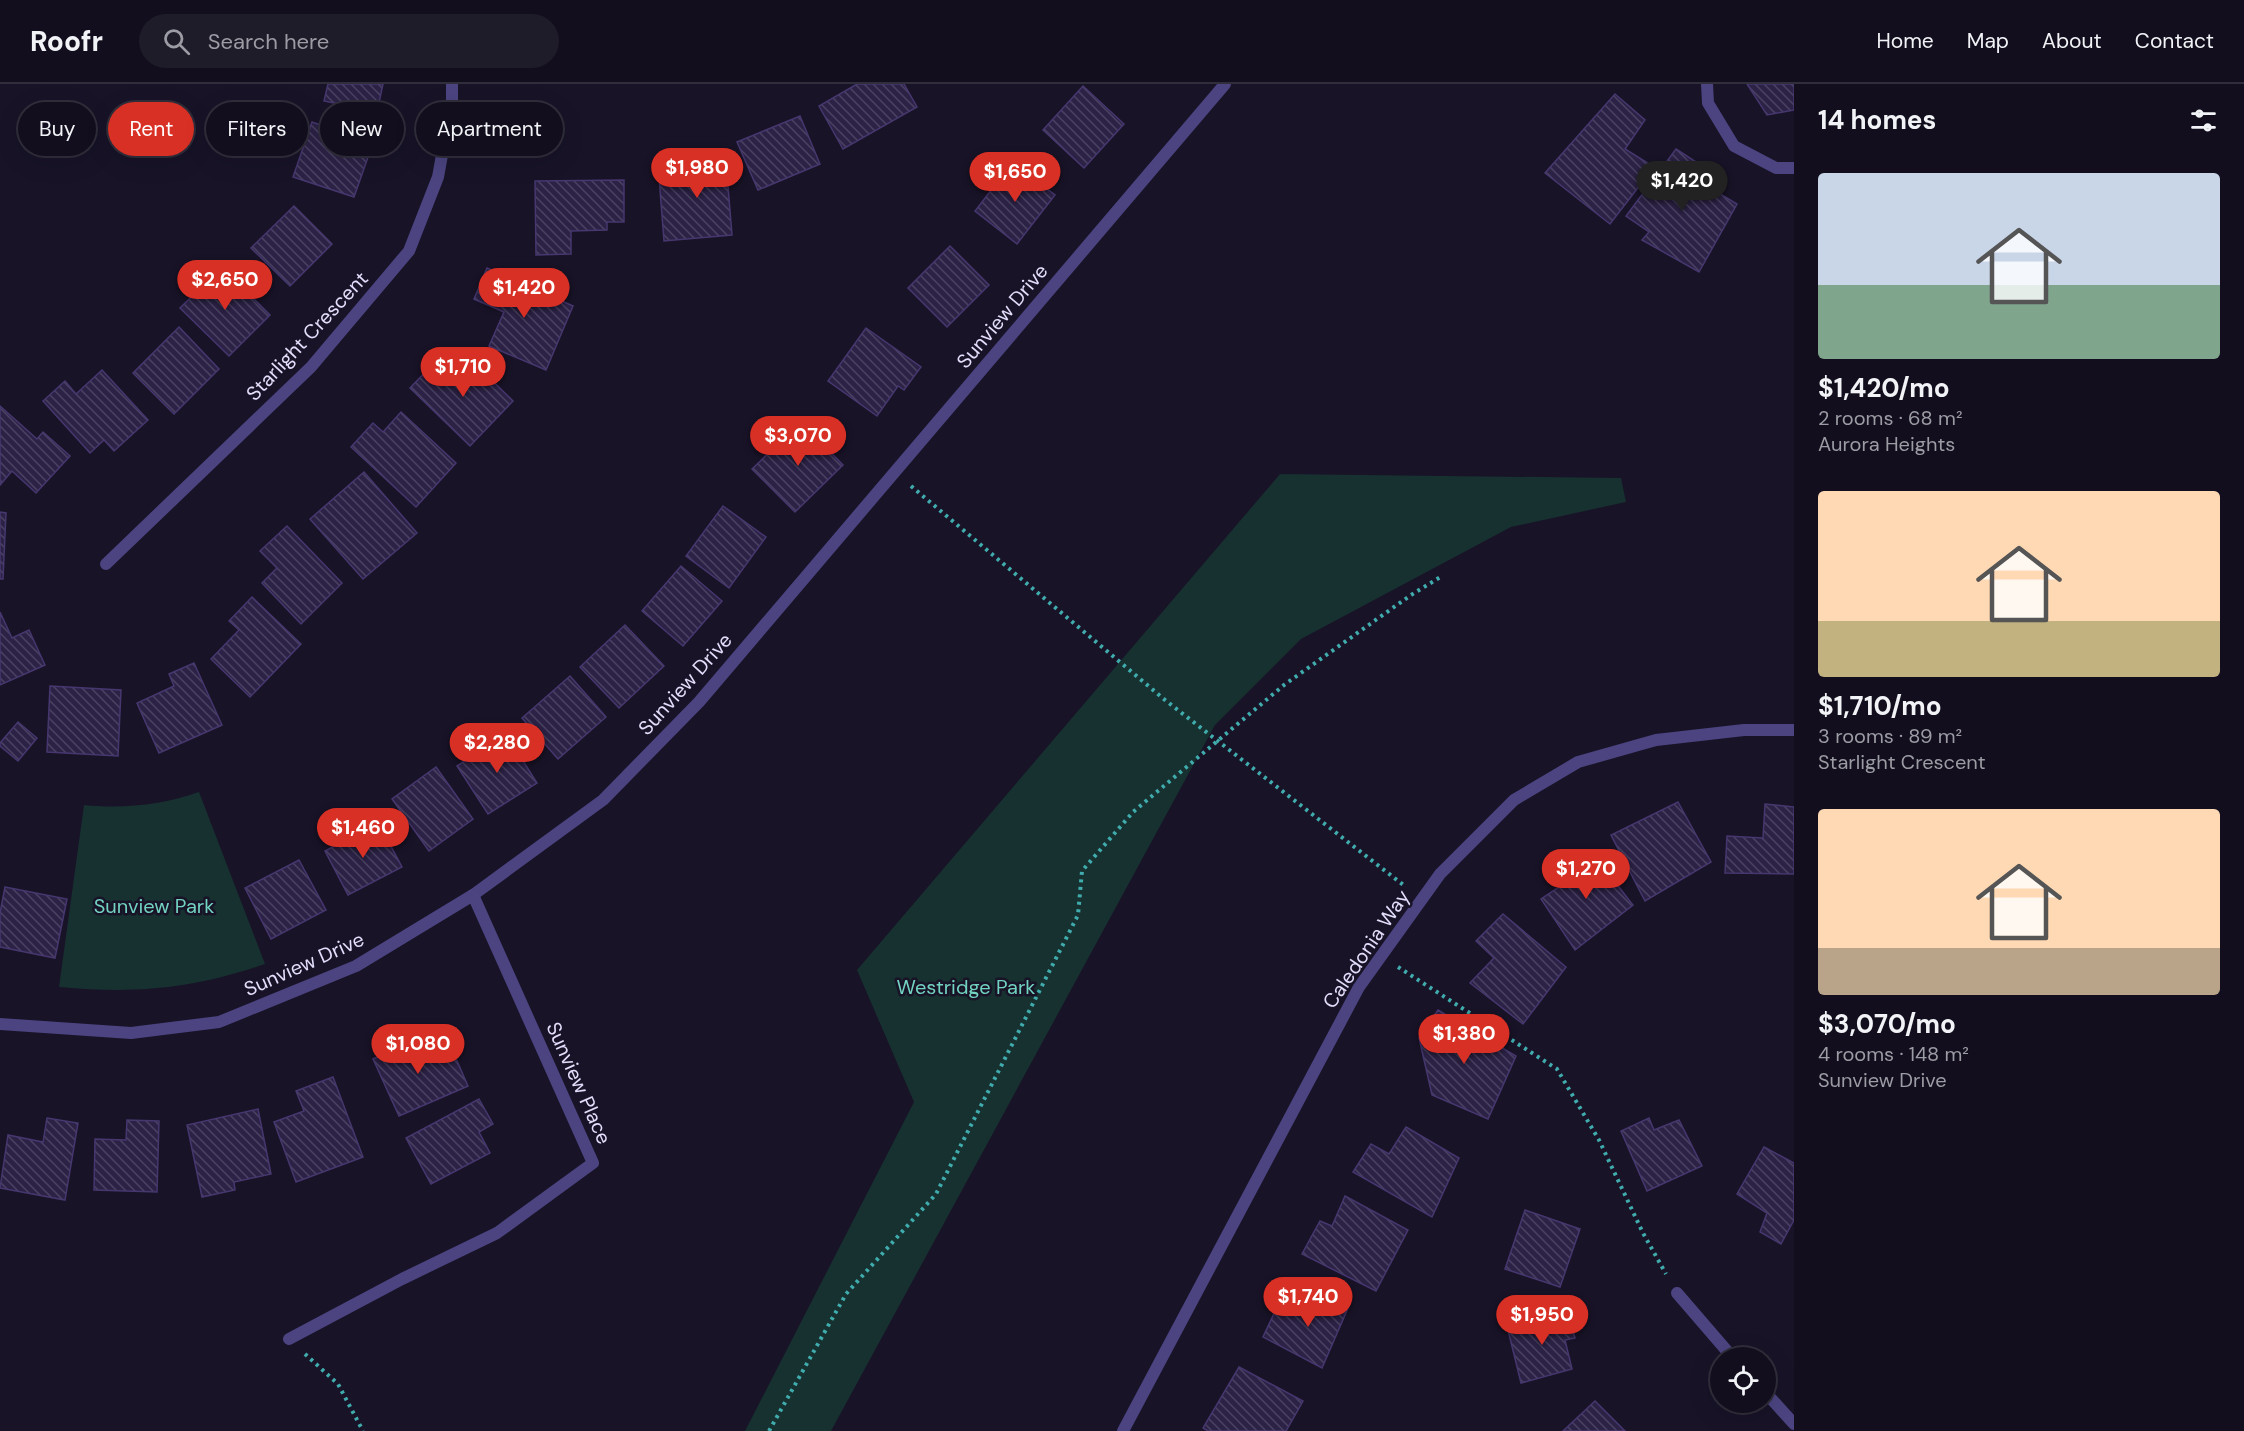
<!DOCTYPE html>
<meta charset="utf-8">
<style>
:root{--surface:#120e1d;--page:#1f1c2a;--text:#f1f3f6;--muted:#9c9ca4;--line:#312e3b;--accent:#d93025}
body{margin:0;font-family:"DM Sans",sans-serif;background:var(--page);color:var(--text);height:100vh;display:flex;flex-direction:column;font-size:22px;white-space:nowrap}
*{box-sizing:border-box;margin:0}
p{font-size:20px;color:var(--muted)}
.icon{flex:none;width:33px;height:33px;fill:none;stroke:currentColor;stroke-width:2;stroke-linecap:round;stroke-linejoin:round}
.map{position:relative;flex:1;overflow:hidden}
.sheet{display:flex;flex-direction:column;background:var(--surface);width:450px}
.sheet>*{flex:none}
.hud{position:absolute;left:18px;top:18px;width:570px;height:54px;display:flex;gap:12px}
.controls{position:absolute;left:1710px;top:1263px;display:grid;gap:12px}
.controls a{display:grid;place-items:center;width:66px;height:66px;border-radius:50%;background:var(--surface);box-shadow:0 6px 24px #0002,0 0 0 2px var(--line);font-size:30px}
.price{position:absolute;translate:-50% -51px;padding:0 14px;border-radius:21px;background:var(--accent);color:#fff;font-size:20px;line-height:39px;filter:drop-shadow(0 2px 3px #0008)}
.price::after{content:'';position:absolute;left:50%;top:36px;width:18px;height:14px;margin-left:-9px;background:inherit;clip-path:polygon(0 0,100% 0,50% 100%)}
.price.current{background:#222;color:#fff}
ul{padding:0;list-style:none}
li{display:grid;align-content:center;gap:12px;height:318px;padding:0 24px}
li span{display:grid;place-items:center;height:186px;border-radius:6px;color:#555}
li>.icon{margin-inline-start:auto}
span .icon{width:108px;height:108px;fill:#fffc;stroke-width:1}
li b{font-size:26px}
h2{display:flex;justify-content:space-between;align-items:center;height:72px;padding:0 24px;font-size:26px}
.pill{padding:0 21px;border-radius:27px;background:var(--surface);box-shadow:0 6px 24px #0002,0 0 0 2px var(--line);font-size:21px;line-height:54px}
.pill.current{background:var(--accent);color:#fff}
header{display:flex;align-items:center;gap:36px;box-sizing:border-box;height:84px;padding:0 30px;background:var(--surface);border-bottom:2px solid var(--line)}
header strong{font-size:28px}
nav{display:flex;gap:33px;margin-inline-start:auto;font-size:21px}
.search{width:420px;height:54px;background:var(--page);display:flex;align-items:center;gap:15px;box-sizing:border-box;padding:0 21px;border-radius:33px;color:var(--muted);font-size:22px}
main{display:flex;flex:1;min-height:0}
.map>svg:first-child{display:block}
.green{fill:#173030}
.building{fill:url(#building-back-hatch);stroke:#46376f;stroke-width:1.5}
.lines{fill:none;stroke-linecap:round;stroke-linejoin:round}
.path{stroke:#40acad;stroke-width:4;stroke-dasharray:3 4.5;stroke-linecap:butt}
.street{stroke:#4b4480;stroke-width:12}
.labels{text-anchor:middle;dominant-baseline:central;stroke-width:5;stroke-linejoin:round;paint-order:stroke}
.street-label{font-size:20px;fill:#e3defb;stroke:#181327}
.park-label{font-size:20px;fill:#72d3c1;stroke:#181327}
</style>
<header>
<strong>Roofr</strong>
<div class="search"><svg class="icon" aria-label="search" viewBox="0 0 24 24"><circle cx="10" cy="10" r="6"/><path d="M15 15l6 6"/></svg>Search here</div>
<nav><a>Home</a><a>Map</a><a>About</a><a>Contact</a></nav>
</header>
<main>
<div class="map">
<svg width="1794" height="1347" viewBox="0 0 1794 1347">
<defs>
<pattern id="building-back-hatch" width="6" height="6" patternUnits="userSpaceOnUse" patternTransform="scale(1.5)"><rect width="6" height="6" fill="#2c2246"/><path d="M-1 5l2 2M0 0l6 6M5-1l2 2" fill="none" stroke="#4a4262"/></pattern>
</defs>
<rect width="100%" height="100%" fill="#181327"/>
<g class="green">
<polygon points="1280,390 1621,394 1626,418 1511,443 1301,555 1215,641 831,1347 745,1347 914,1018 857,886"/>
<path d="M 199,708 L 265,880 C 192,905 136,910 59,903 L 84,721 C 124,725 161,721 199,708 Z"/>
</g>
<g class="building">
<polygon points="328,0 383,0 377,28 324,17"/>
<polygon points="857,0 904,0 917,23 843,65 819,22"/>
<polygon points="1747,0 1794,0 1794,26 1767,31"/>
<polygon points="1083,2 1124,40 1084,84 1043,46"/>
<polygon points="1615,10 1645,36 1625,65 1654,83 1610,140 1545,89"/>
<polygon points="800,32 820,80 758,106 737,58"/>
<polygon points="312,38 373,59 354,113 293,93"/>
<polygon points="1676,65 1710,87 1705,101 1737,120 1699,188 1642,156 1649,148 1626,132"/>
<polygon points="725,66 732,151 664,157 659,93 690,90 688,69"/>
<polygon points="1012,79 1055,111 1017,160 975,127"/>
<polygon points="624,96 624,138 607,138 607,146 571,147 571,170 536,171 535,97"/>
<polygon points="294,122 332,160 290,202 251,164"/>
<polygon points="950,162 989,201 947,243 908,204"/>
<polygon points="222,183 270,231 229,272 180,224"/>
<polygon points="487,184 573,222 546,286 489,262 504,228 474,215"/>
<polygon points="179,243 219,285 174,330 133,289"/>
<polygon points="866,244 921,283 904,306 898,302 877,332 828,297"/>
<polygon points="466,271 513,317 470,362 410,304 434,279 446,291"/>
<polygon points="102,286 148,336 114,367 104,356 90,369 43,317 65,297 76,310"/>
<polygon points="0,322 37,355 43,348 70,372 36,409 12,387 0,401"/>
<polygon points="401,328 456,379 416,423 351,363 373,339 383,348"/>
<polygon points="801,338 843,381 795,428 752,385"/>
<polygon points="364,388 417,449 363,495 310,435"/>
<polygon points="723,422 766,453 729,504 686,472"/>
<polygon points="0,428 6,429 3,495 0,495"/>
<polygon points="287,442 342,499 301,540 262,499 277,484 260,467"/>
<polygon points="681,482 722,517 683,562 642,527"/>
<polygon points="252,513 301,560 250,613 211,575 239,546 229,537"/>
<polygon points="0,528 12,554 29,546 45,581 0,601"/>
<polygon points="625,541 664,582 619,624 580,583"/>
<polygon points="194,579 222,641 159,669 137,619 174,602 169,590"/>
<polygon points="570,592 606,633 558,675 522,634"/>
<polygon points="50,602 121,606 118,672 47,668"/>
<polygon points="18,638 37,654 18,677 0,662 0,659"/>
<polygon points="506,650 537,699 488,730 457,682"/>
<polygon points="436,683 473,735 429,767 392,715"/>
<polygon points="1678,718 1711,778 1645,817 1611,751"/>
<polygon points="1765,720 1794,723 1794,790 1725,789 1727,752 1763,754"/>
<polygon points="378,738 402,783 348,811 325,767"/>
<polygon points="1590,766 1633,821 1575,866 1541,815 1571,795 1564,783"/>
<polygon points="299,776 326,826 271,855 245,804"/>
<polygon points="5,803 67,815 55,874 0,863 0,829"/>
<polygon points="1503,830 1566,883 1523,940 1470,899 1494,874 1476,857"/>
<polygon points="1438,926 1516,972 1488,1035 1432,1011 1419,954"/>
<polygon points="427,951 439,977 454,970 468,1002 399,1032 373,975"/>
<polygon points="333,993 363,1073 296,1098 274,1038 304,1027 296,1007"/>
<polygon points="479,1015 493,1040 479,1048 490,1069 431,1100 406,1054"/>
<polygon points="258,1025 271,1090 234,1098 235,1106 202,1113 187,1041"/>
<polygon points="47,1034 78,1039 65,1116 0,1104 8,1051 43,1058"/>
<polygon points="1649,1034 1654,1046 1679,1036 1702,1082 1647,1107 1621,1047"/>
<polygon points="127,1036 159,1037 157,1108 94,1106 95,1055 126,1056"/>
<polygon points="1406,1043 1459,1074 1432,1133 1353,1088 1371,1060 1389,1070"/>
<polygon points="1764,1063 1794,1079 1794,1136 1781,1160 1760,1148 1767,1129 1737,1110"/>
<polygon points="1345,1112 1408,1146 1376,1207 1302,1170 1320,1137 1332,1142"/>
<polygon points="1525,1126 1580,1145 1560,1203 1505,1185"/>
<polygon points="1312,1206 1348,1224 1322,1284 1263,1253 1279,1219 1300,1230"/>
<polygon points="1567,1227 1575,1254 1565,1256 1572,1285 1521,1299 1507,1242"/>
<polygon points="1239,1283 1303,1317 1286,1347 1208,1347 1203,1344"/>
<polygon points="1595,1317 1625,1347 1563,1347"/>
</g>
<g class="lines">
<g class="path">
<polyline points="911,402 1165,616 1406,803"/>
<polyline points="1398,883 1557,985 1599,1056 1643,1149 1666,1190"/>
<polyline points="305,1270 338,1300 363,1347"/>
<polyline points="769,1347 846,1210 936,1110 1078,831 1082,787 1133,728 1284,601 1411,511 1442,492"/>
</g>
<g class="street">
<polyline points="1707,0 1708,19 1734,62 1776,84 1794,84"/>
<polyline points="106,480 311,283 409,167 438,93 452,16 452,0"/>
<polyline points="0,940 131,949 219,938 356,882 473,811 603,716 699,618 1225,0"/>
<polyline points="1677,1209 1733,1274"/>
<polyline points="289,1255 402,1195 497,1149 593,1079 473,811"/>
<polyline points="1766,1309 1794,1340"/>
<polyline points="1123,1347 1359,903 1440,790 1514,716 1578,678 1656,656 1744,646 1794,646"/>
</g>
</g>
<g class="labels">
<g class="street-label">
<text transform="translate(1002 232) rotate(-50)">Sunview Drive</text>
<text transform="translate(307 252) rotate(-47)">Starlight Crescent</text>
<text transform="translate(685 600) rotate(-48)">Sunview Drive</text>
<text transform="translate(1366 865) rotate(-56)">Caledonia Way</text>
<text transform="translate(304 880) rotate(-24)">Sunview Drive</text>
<text transform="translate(579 999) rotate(66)">Sunview Place</text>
</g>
<g class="park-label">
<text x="154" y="822">Sunview Park</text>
<text x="966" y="903">Westridge Park</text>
</g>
</g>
</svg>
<div class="controls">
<a><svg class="icon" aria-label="locate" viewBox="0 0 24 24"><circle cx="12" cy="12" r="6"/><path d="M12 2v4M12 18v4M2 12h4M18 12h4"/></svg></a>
</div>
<b class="price" style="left:697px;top:115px">$1,980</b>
<b class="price" style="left:1015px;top:119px">$1,650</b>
<b class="price current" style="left:1682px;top:128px">$1,420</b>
<b class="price" style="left:225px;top:227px">$2,650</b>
<b class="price" style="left:524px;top:235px">$1,420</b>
<b class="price" style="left:463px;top:314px">$1,710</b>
<b class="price" style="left:798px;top:383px">$3,070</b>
<b class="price" style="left:497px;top:690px">$2,280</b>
<b class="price" style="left:363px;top:775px">$1,460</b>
<b class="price" style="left:1586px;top:816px">$1,270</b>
<b class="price" style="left:1464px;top:981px">$1,380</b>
<b class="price" style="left:418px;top:991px">$1,080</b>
<b class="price" style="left:1308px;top:1244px">$1,740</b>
<b class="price" style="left:1542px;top:1262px">$1,950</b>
<div class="hud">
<a class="pill">Buy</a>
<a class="pill current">Rent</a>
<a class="pill">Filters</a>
<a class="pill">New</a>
<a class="pill">Apartment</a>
</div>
</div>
<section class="sheet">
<h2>14 homes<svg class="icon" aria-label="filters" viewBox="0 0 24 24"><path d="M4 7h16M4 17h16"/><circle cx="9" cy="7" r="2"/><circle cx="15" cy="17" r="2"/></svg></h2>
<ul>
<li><span style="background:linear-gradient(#c9d6e8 60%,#7fa58c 0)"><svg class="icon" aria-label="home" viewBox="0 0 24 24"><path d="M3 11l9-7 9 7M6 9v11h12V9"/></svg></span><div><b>$1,420/mo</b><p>2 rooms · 68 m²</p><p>Aurora Heights</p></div></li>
<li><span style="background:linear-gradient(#ffd9b3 70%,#c2b280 0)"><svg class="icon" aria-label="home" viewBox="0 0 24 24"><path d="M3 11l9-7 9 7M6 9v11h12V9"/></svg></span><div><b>$1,710/mo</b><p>3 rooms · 89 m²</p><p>Starlight Crescent</p></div></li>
<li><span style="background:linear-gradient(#ffd9b3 75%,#b9a48a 0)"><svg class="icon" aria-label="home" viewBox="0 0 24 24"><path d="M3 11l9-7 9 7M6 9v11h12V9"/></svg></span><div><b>$3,070/mo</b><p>4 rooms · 148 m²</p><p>Sunview Drive</p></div></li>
</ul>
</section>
</main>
